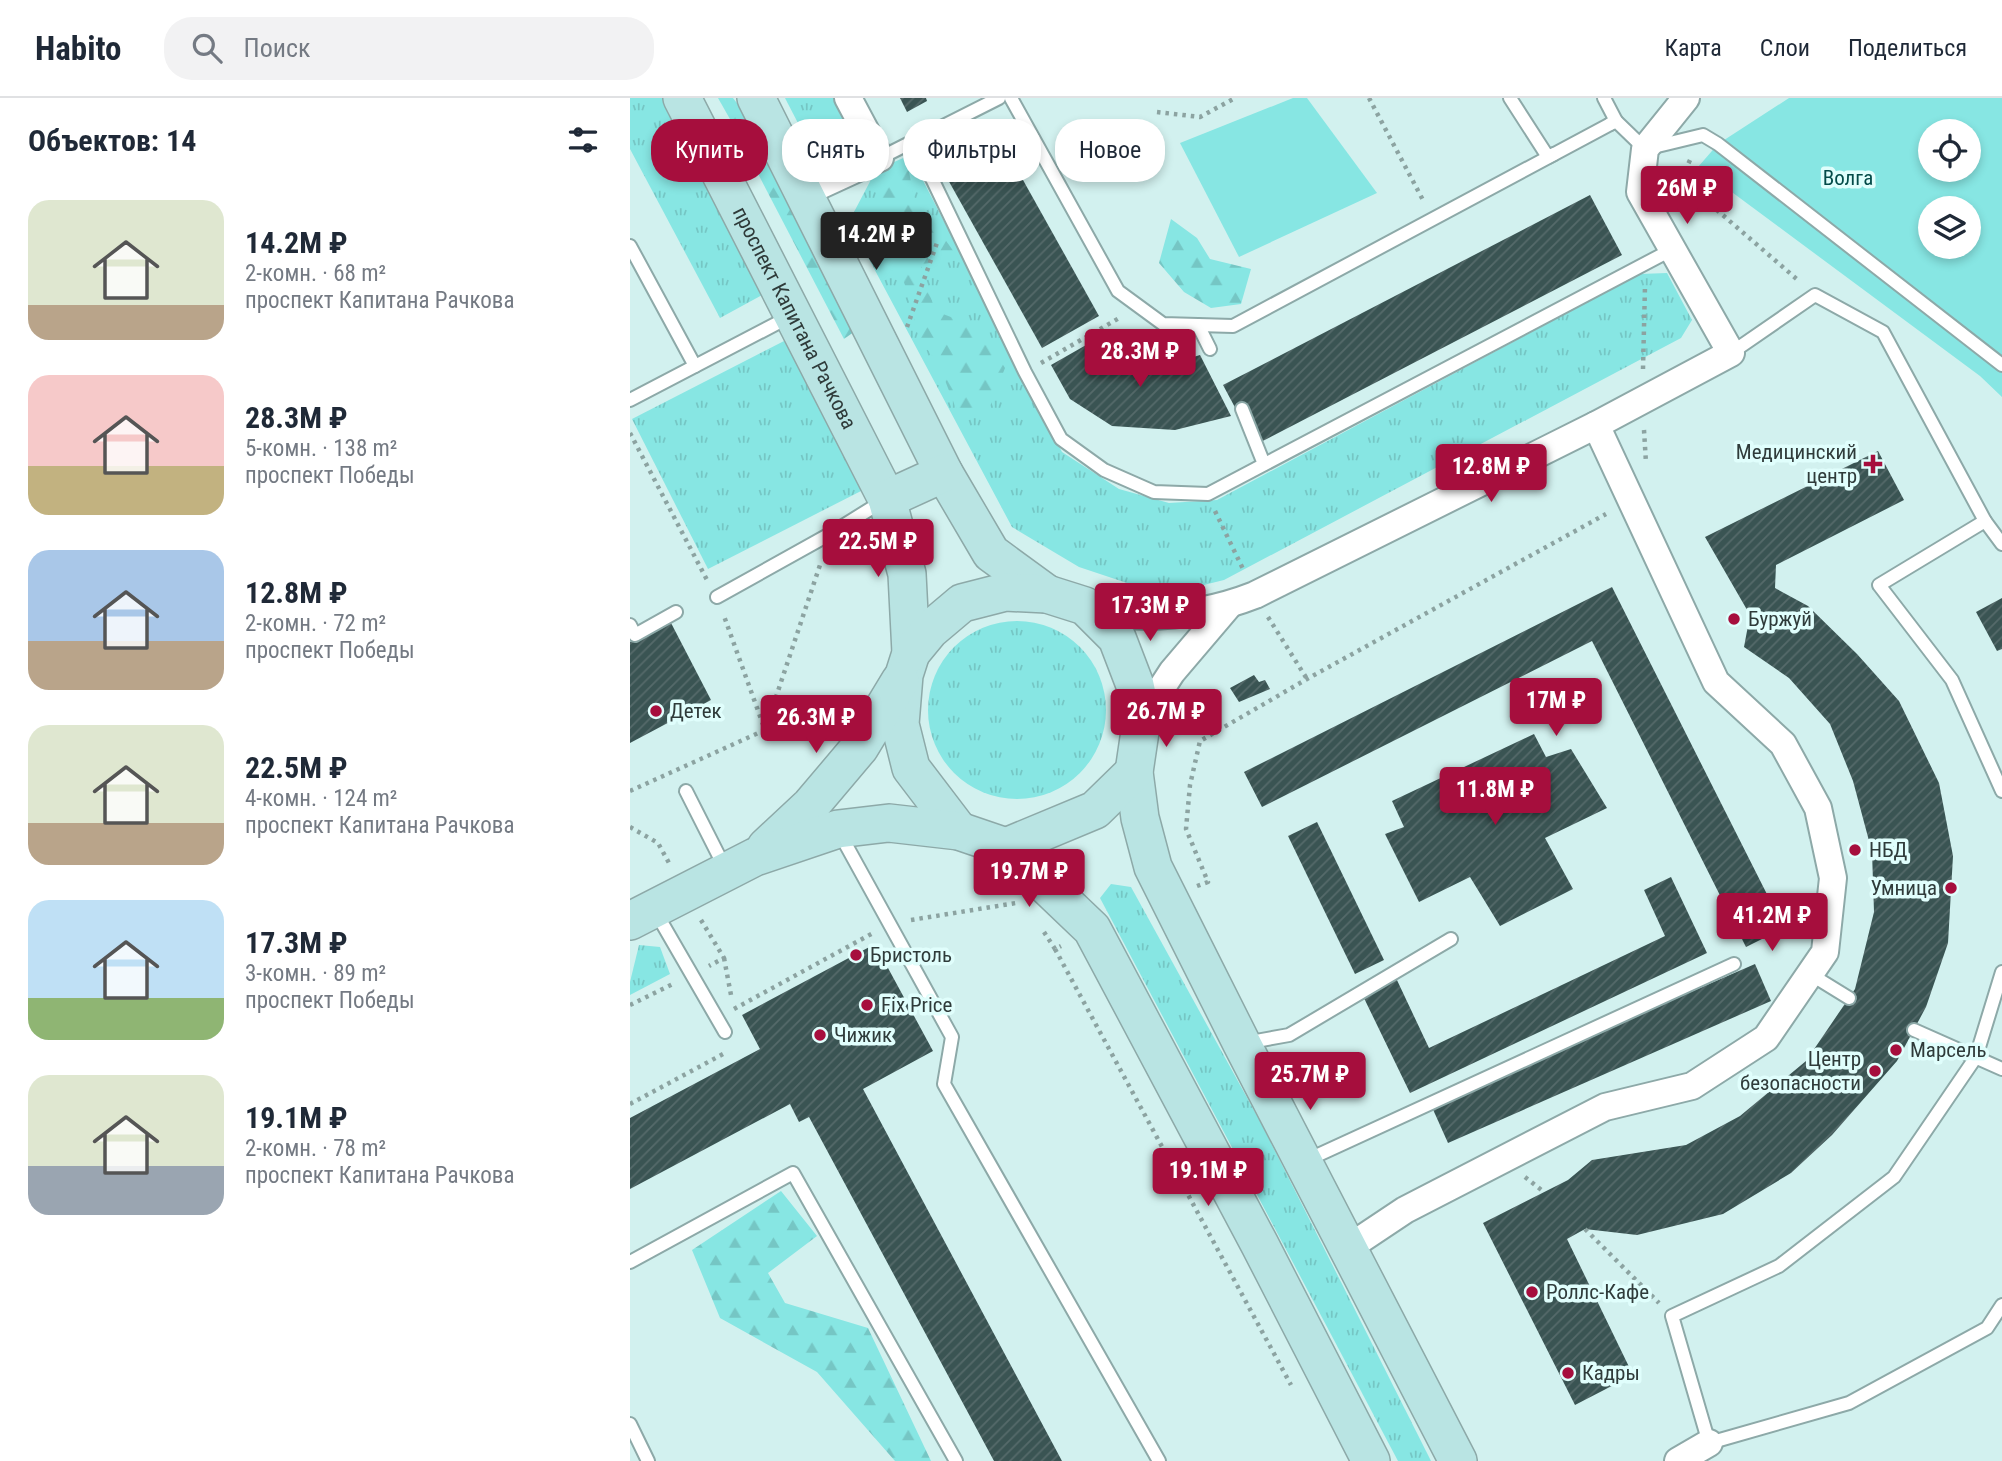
<!DOCTYPE html>
<html lang="ru">
<meta charset="utf-8">
<style>
:root{--surface:#fff;--page:#f2f2f3;--text:#1f2937;--muted:#747a83;--line:#e0e1e3;--accent:#a60e3d}
body{margin:0;font-family:"Roboto Condensed",sans-serif;background:var(--page);color:var(--text);height:100vh;display:flex;flex-direction:column;font-size:26px;white-space:nowrap}
*{box-sizing:border-box;margin:0}
p{font-size:23px;color:var(--muted)}
.icon{flex:none;width:38px;height:38px;fill:none;stroke:currentColor;stroke-width:2;stroke-linecap:round;stroke-linejoin:round}
.map{position:relative;flex:1;overflow:hidden}
.sheet{display:flex;flex-direction:column;background:var(--surface);width:630px}
.sheet>*{flex:none}
.top-card{position:absolute;left:21px;top:21px;width:665px;height:63px;display:flex;gap:14px}
.controls{position:absolute;left:1288px;top:21px;display:grid;gap:14px}
.controls a{display:grid;place-items:center;width:63px;height:63px;border-radius:50%;background:var(--surface);box-shadow:0 4px 10px #0003;font-size:35px}
.price{position:absolute;translate:-50% -60px;padding:0 16px;border-radius:7px;background:var(--accent);color:#fff;font-size:23px;line-height:46px;filter:drop-shadow(0 2px 4px #0008)}
.price::after{content:'';position:absolute;left:50%;top:42px;width:21px;height:16px;margin-left:-10px;background:inherit;clip-path:polygon(0 0,100% 0,50% 100%)}
.price.active{background:#222;color:#fff}
ul{padding:0;list-style:none}
li{display:flex;align-items:center;gap:21px;height:175px;padding:0 28px}
li span{display:grid;place-items:center;flex:none;width:196px;height:140px;border-radius:21px;color:#555}
li>.icon{margin-inline-start:auto}
span .icon{width:84px;height:84px;fill:#fffc;stroke-width:1}
li b{font-size:30px}
h2{display:flex;justify-content:space-between;align-items:center;height:84px;padding:0 28px;font-size:30px}
.tag{padding:0 24px;border-radius:28px;background:var(--surface);box-shadow:0 4px 10px #0003;font-size:24px;line-height:63px}
.tag.active{background:var(--accent);color:#fff}
header{display:flex;align-items:center;gap:42px;box-sizing:border-box;height:98px;padding:0 35px;background:var(--surface);border-bottom:2px solid var(--line)}
header strong{font-size:33px}
nav{display:flex;gap:38px;margin-inline-start:auto;font-size:24px}
.search{width:490px;height:63px;background:var(--page);display:flex;align-items:center;gap:18px;box-sizing:border-box;padding:0 24px;border-radius:28px;color:var(--muted);font-size:26px}
main{display:flex;flex:1;min-height:0}
.map>svg:first-child{display:block}
.grass{fill:url(#grass-tufts)}
.forest{fill:url(#forest-firs)}
.green{fill:#87e6e3;fill-rule:evenodd}
.building{fill:url(#building-hatch)}
.lines{fill:none;stroke-linecap:round;stroke-linejoin:round}
.lane-casing{stroke:#8da9a8;stroke-width:16}
.street-casing{stroke:#8da9a8;stroke-width:30}
.secondary-casing{stroke:#8da9a8;stroke-width:40}
.path{stroke:#8ca3a1;stroke-width:4.5;stroke-dasharray:3.5 5;stroke-linecap:butt}
.lane{stroke:#fff;stroke-width:12}
.street{stroke:#fff;stroke-width:26}
.secondary{stroke:#b9e4e3;stroke-width:37}
.poi-dot{fill:#a60e3d;stroke:#e0fefc;stroke-width:2.5}
.labels{text-anchor:middle;dominant-baseline:central;stroke-width:7;stroke-linejoin:round;paint-order:stroke}
.park-label{font-size:21px;fill:#044b49;stroke:#e0fefc}
.street-label{font-size:21px;fill:#2f3b3a;stroke:#e0fefc}
.poi-label{font-size:21px;fill:#2f3b3a;stroke:#e0fefc;text-anchor:start}
</style>
<header>
<strong>Habito</strong>
<div class="search"><svg class="icon" aria-label="search" viewBox="0 0 24 24"><circle cx="10" cy="10" r="6"/><path d="M15 15l6 6"/></svg>Поиск</div>
<nav><a>Карта</a><a>Слои</a><a>Поделиться</a></nav>
</header>
<main>
<section class="sheet">
<h2>Объектов: 14<svg class="icon" aria-label="filters" viewBox="0 0 24 24"><path d="M4 7h16M4 17h16"/><circle cx="9" cy="7" r="2"/><circle cx="15" cy="17" r="2"/></svg></h2>
<ul>
<li><span style="background:linear-gradient(#dfe7d0 75%,#b9a48a 0)"><svg class="icon" aria-label="home" viewBox="0 0 24 24"><path d="M3 11l9-7 9 7M6 9v11h12V9"/></svg></span><div><b>14.2M ₽</b><p>2-комн. · 68 m²</p><p>проспект Капитана Рачкова</p></div></li>
<li><span style="background:linear-gradient(#f6c9c9 65%,#c2b280 0)"><svg class="icon" aria-label="home" viewBox="0 0 24 24"><path d="M3 11l9-7 9 7M6 9v11h12V9"/></svg></span><div><b>28.3M ₽</b><p>5-комн. · 138 m²</p><p>проспект Победы</p></div></li>
<li><span style="background:linear-gradient(#a9c7e8 65%,#b9a48a 0)"><svg class="icon" aria-label="home" viewBox="0 0 24 24"><path d="M3 11l9-7 9 7M6 9v11h12V9"/></svg></span><div><b>12.8M ₽</b><p>2-комн. · 72 m²</p><p>проспект Победы</p></div></li>
<li><span style="background:linear-gradient(#dfe7d0 70%,#b9a48a 0)"><svg class="icon" aria-label="home" viewBox="0 0 24 24"><path d="M3 11l9-7 9 7M6 9v11h12V9"/></svg></span><div><b>22.5M ₽</b><p>4-комн. · 124 m²</p><p>проспект Капитана Рачкова</p></div></li>
<li><span style="background:linear-gradient(#bfe0f5 70%,#8fb573 0)"><svg class="icon" aria-label="home" viewBox="0 0 24 24"><path d="M3 11l9-7 9 7M6 9v11h12V9"/></svg></span><div><b>17.3M ₽</b><p>3-комн. · 89 m²</p><p>проспект Победы</p></div></li>
<li><span style="background:linear-gradient(#dfe7d0 65%,#9aa5b1 0)"><svg class="icon" aria-label="home" viewBox="0 0 24 24"><path d="M3 11l9-7 9 7M6 9v11h12V9"/></svg></span><div><b>19.1M ₽</b><p>2-комн. · 78 m²</p><p>проспект Капитана Рачкова</p></div></li>
</ul>
</section>
<div class="map">
<svg width="1372" height="1363" viewBox="0 0 1372 1363">
<defs>
<pattern id="grass-tufts" width="24" height="20" patternUnits="userSpaceOnUse" patternTransform="scale(1.75)"><rect width="24" height="20" fill="#87e6e3"/><path d="M3 7l-1-3M5 7V3M7 7l1-3M15 17l-1-3M17 17v-4M19 17l1-3" fill="none" stroke="#75c6c4"/></pattern>
<pattern id="forest-firs" width="22" height="20" patternUnits="userSpaceOnUse" patternTransform="scale(1.75)"><rect width="22" height="20" fill="#87e6e3"/><path d="M5 1l3.5 6h-7zM16 11l3.5 6h-7z" fill="#75c6c4"/></pattern>
<pattern id="building-hatch" width="6" height="6" patternUnits="userSpaceOnUse" patternTransform="scale(1.75)"><rect width="6" height="6" fill="#3a5453"/><path d="M-1 1l2-2M0 6l6-6M5 7l2-2" fill="none" stroke="#556a6a"/></pattern>
</defs>
<rect width="100%" height="100%" fill="#d2f1ef"/>
<g class="grass">
<polygon points="0,0 35,0 134,196 90,220 0,51"/>
<polygon points="155,0 206,0 233,52 214,63 184,56"/>
<polygon points="280,57 432,354 489,391 539,405 587,402 1010,176 1037,175 1062,222 1051,240 594,482 533,497 449,469 382,429 224,133 224,114 246,72"/>
<polygon points="156,242 233,392 78,471 2,321"/>
<circle cx="387" cy="612" r="89"/>
<polygon points="481,786 501,789 631,1025 801,1363 768,1363 470,800"/>
<polygon points="9,847 30,849 40,876 0,897 0,884"/>
</g>
<g class="forest">
<polygon points="88,0 103,0 120,22 113,44"/>
<polygon points="136,58 228,231 214,241 124,68"/>
<polygon points="277,64 284,99 330,162 291,166 305,213 350,230 375,270 359,311 333,318 325,308 309,267 289,240 275,187 250,126 255,69"/>
<polygon points="541,121 567,140 580,161 621,171 611,206 581,210 554,194 529,165"/>
<polygon points="151,1093 187,1138 138,1175 155,1205 238,1230 301,1363 265,1363 187,1274 90,1220 62,1152"/>
</g>
<g class="green">
<polygon points="663,0 677,0 747,95 609,159 550,45"/>
<path d="M 1159,0 L 1372,0 L 1372,299 L 1350,278 L 1068,69 L 1088,46 ZM 1300,33 L 1339,33 L 1339,72 L 1300,72 ZM 1300,110 L 1339,110 L 1339,149 L 1300,149 Z"/>
</g>
<g class="building">
<polygon points="270,0 296,0 297,3 277,14"/>
<polygon points="369,39 469,218 412,250 312,71"/>
<polygon points="960,97 992,157 625,347 593,287"/>
<polygon points="479,234 493,257 527,270 570,257 601,318 545,332 482,328 440,301 421,267"/>
<polygon points="1248,353 1274,402 1146,467 1145,490 1178,508 1227,556 1269,603 1309,685 1323,758 1318,845 1296,909 1267,963 1202,1037 1161,1075 1093,1116 1007,1137 955,1131 937,1141 1003,1277 945,1307 853,1125 938,1082 962,1062 1056,1047 1110,1018 1176,963 1225,891 1244,814 1242,754 1223,683 1200,626 1159,580 1114,549 1120,517 1075,439"/>
<polygon points="982,489 1154,830 1116,849 962,543 632,709 614,674"/>
<polygon points="1372,500 1372,551 1367,553 1346,514"/>
<polygon points="40,523 81,602 0,645 0,544"/>
<polygon points="624,577 629,584 635,582 640,591 609,604 600,590"/>
<polygon points="904,636 916,659 941,651 977,710 915,740 943,791 870,828 840,779 789,804 755,736 774,729 762,703"/>
<polygon points="687,724 754,862 725,876 658,738"/>
<polygon points="1041,779 1077,855 780,995 732,896 766,880 799,950 1035,838 1014,792"/>
<polygon points="245,846 303,953 233,991 432,1363 364,1363 179,1019 169,1024 160,1006 0,1091 0,1020 130,951 112,917"/>
<polygon points="1125,866 1141,903 818,1045 801,1007"/>
</g>
<g class="lines">
<g class="lane-casing">
<g id="lane">
<polyline points="381,0 488,193 533,226 603,228 986,23 1015,51 1073,37 1088,46 1372,267"/>
<polyline points="880,0 918,59 924,56"/>
<polyline points="974,0 986,23 980,26"/>
<polyline points="250,60 369,0"/>
<polyline points="295,66 395,274 431,341 474,372 524,394 578,396 1043,151"/>
<polyline points="0,148 65,268"/>
<polyline points="568,227 580,251"/>
<polyline points="1101,255 1185,197 1253,234 1355,423 1249,487 1322,582 1372,693"/>
<polyline points="0,302 161,218"/>
<polyline points="612,311 634,366"/>
<polyline points="1355,423 1372,446"/>
<polyline points="87,499 200,436 253,403"/>
<polyline points="0,527 5,537 46,514"/>
<polyline points="56,693 95,770"/>
<polyline points="210,736 322,939 314,986 529,1363"/>
<polyline points="25,813 95,934"/>
<polyline points="1372,874 1346,959 1264,1079 1149,1168 1042,1218 1079,1345 1219,1305 1357,1230 1372,1207"/>
<polyline points="1180,876 1219,900"/>
<polyline points="1284,932 1372,971"/>
<polyline points="615,945 659,937 821,841"/>
<polyline points="675,1063 1104,866"/>
<polyline points="0,1164 163,1075 326,1363"/>
<polyline points="0,1326 18,1363"/>
</g>
</g>
<g class="street-casing">
<g id="street">
<polyline points="174,95 250,60 218,0"/>
<path d="M 457,509 C 469,512 482,516 495,517 C 539,520 584,513 625,497 L 966,327 L 1101,255 L 1010,94 L 1015,51 L 1056,0"/>
<polyline points="512,620 542,574 599,507"/>
<polyline points="718,1150 775,1112 975,1009 1062,988 1136,940 1195,854 1203,780 1188,710 1153,646 1086,584 966,327"/>
<polyline points="1048,1363 1079,1345"/>
</g>
</g>
<g class="secondary-casing">
<g id="secondary">
<path id="s1" d="M 52,0 L 257,401 L 277,476 L 281,555 L 274,577 L 270,626 L 281,670 L 329,733"/>
<polyline points="126,0 314,375 361,455 417,496"/>
<polyline points="257,401 314,375"/>
<polyline points="281,555 300,532 332,505 375,494 417,496 455,508 487,540 505,587 512,620 504,674 510,720 523,769 612,946 828,1363"/>
<polyline points="136,749 181,707 230,649 270,583"/>
<polyline points="376,749 465,712 504,674"/>
<polyline points="0,823 125,759 208,731 259,725 329,733 376,749 462,831 630,1147 741,1363"/>
</g>
</g>
<g class="path">
<polyline points="739,0 794,104"/>
<polyline points="527,14 570,19 605,0"/>
<polyline points="1060,62 1051,81 1169,183"/>
<polyline points="277,229 308,142"/>
<polyline points="411,265 491,219"/>
<polyline points="1013,271 1015,188"/>
<polyline points="1014,332 1016,365"/>
<polyline points="0,335 77,482"/>
<polyline points="585,413 613,471"/>
<polyline points="638,519 677,581"/>
<polyline points="135,632 190,467"/>
<polyline points="0,693 135,632 94,518"/>
<polyline points="0,729 28,745 39,765"/>
<polyline points="567,788 578,784 556,731 560,687 570,643 677,581 976,416"/>
<polyline points="71,822 94,860 79,868"/>
<polyline points="281,822 386,805"/>
<polyline points="414,834 425,851 431,848"/>
<polyline points="425,851 661,1287"/>
<polyline points="94,860 101,897"/>
<polyline points="0,907 43,886"/>
<polyline points="104,911 243,835"/>
<polyline points="0,1006 95,955"/>
<polyline points="895,1079 914,1094"/>
<polyline points="955,1131 1029,1205"/>
</g>
<use href="#lane" class="lane"/>
<use href="#street" class="street"/>
<use href="#secondary" class="secondary"/>
</g>
<g class="poi-dot">
<path d="M1239.5 355.5h7v7h7v7h-7v7h-7v-7h-7v-7h7z"/>
<circle cx="1104" cy="521" r="7"/>
<circle cx="26" cy="613" r="7"/>
<circle cx="1225" cy="752" r="7"/>
<circle cx="1321" cy="790" r="7"/>
<circle cx="226" cy="857" r="7"/>
<circle cx="237" cy="907" r="7"/>
<circle cx="190" cy="937" r="7"/>
<circle cx="1266" cy="952" r="7"/>
<circle cx="1245" cy="973" r="7"/>
<circle cx="902" cy="1194" r="7"/>
<circle cx="938" cy="1275" r="7"/>
</g>
<g class="labels">
<g class="park-label">
<text x="1218" y="80">Волга</text>
</g>
<g class="street-label">
<text stroke="none"><textPath href="#s1" startOffset="247">проспект Капитана Рачкова</textPath></text>
</g>
<g class="poi-label">
<text x="1227" y="354" text-anchor="end">Медицинский<tspan x="1227" dy="24">центр</tspan></text>
<text x="1118" y="521">Буржуй</text>
<text x="40" y="613">Детек</text>
<text x="1239" y="752">НБД</text>
<text x="1307" y="790" text-anchor="end">Умница</text>
<text x="240" y="857">Бристоль</text>
<text x="251" y="907">Fix Price</text>
<text x="204" y="937">Чижик</text>
<text x="1280" y="952">Марсель</text>
<text x="1231" y="961" text-anchor="end">Центр<tspan x="1231" dy="24">безопасности</tspan></text>
<text x="916" y="1194">Роллс-Кафе</text>
<text x="952" y="1275">Кадры</text>
</g>
</g>
</svg>
<div class="controls">
<a><svg class="icon" aria-label="locate" viewBox="0 0 24 24"><circle cx="12" cy="12" r="6"/><path d="M12 2v4M12 18v4M2 12h4M18 12h4"/></svg></a>
<a><svg class="icon" aria-label="layers" viewBox="0 0 24 24"><path d="M12 4l9 5-9 5-9-5zM3 14l9 5 9-5"/></svg></a>
</div>
<b class="price" style="left:1057px;top:128px">26M ₽</b>
<b class="price active" style="left:246px;top:174px">14.2M ₽</b>
<b class="price" style="left:510px;top:291px">28.3M ₽</b>
<b class="price" style="left:861px;top:406px">12.8M ₽</b>
<b class="price" style="left:248px;top:481px">22.5M ₽</b>
<b class="price" style="left:520px;top:545px">17.3M ₽</b>
<b class="price" style="left:926px;top:640px">17M ₽</b>
<b class="price" style="left:536px;top:651px">26.7M ₽</b>
<b class="price" style="left:186px;top:657px">26.3M ₽</b>
<b class="price" style="left:865px;top:729px">11.8M ₽</b>
<b class="price" style="left:399px;top:811px">19.7M ₽</b>
<b class="price" style="left:1142px;top:855px">41.2M ₽</b>
<b class="price" style="left:680px;top:1014px">25.7M ₽</b>
<b class="price" style="left:578px;top:1110px">19.1M ₽</b>
<div class="top-card">
<a class="tag active">Купить</a>
<a class="tag">Снять</a>
<a class="tag">Фильтры</a>
<a class="tag">Новое</a>
</div>
</div>
</main>
